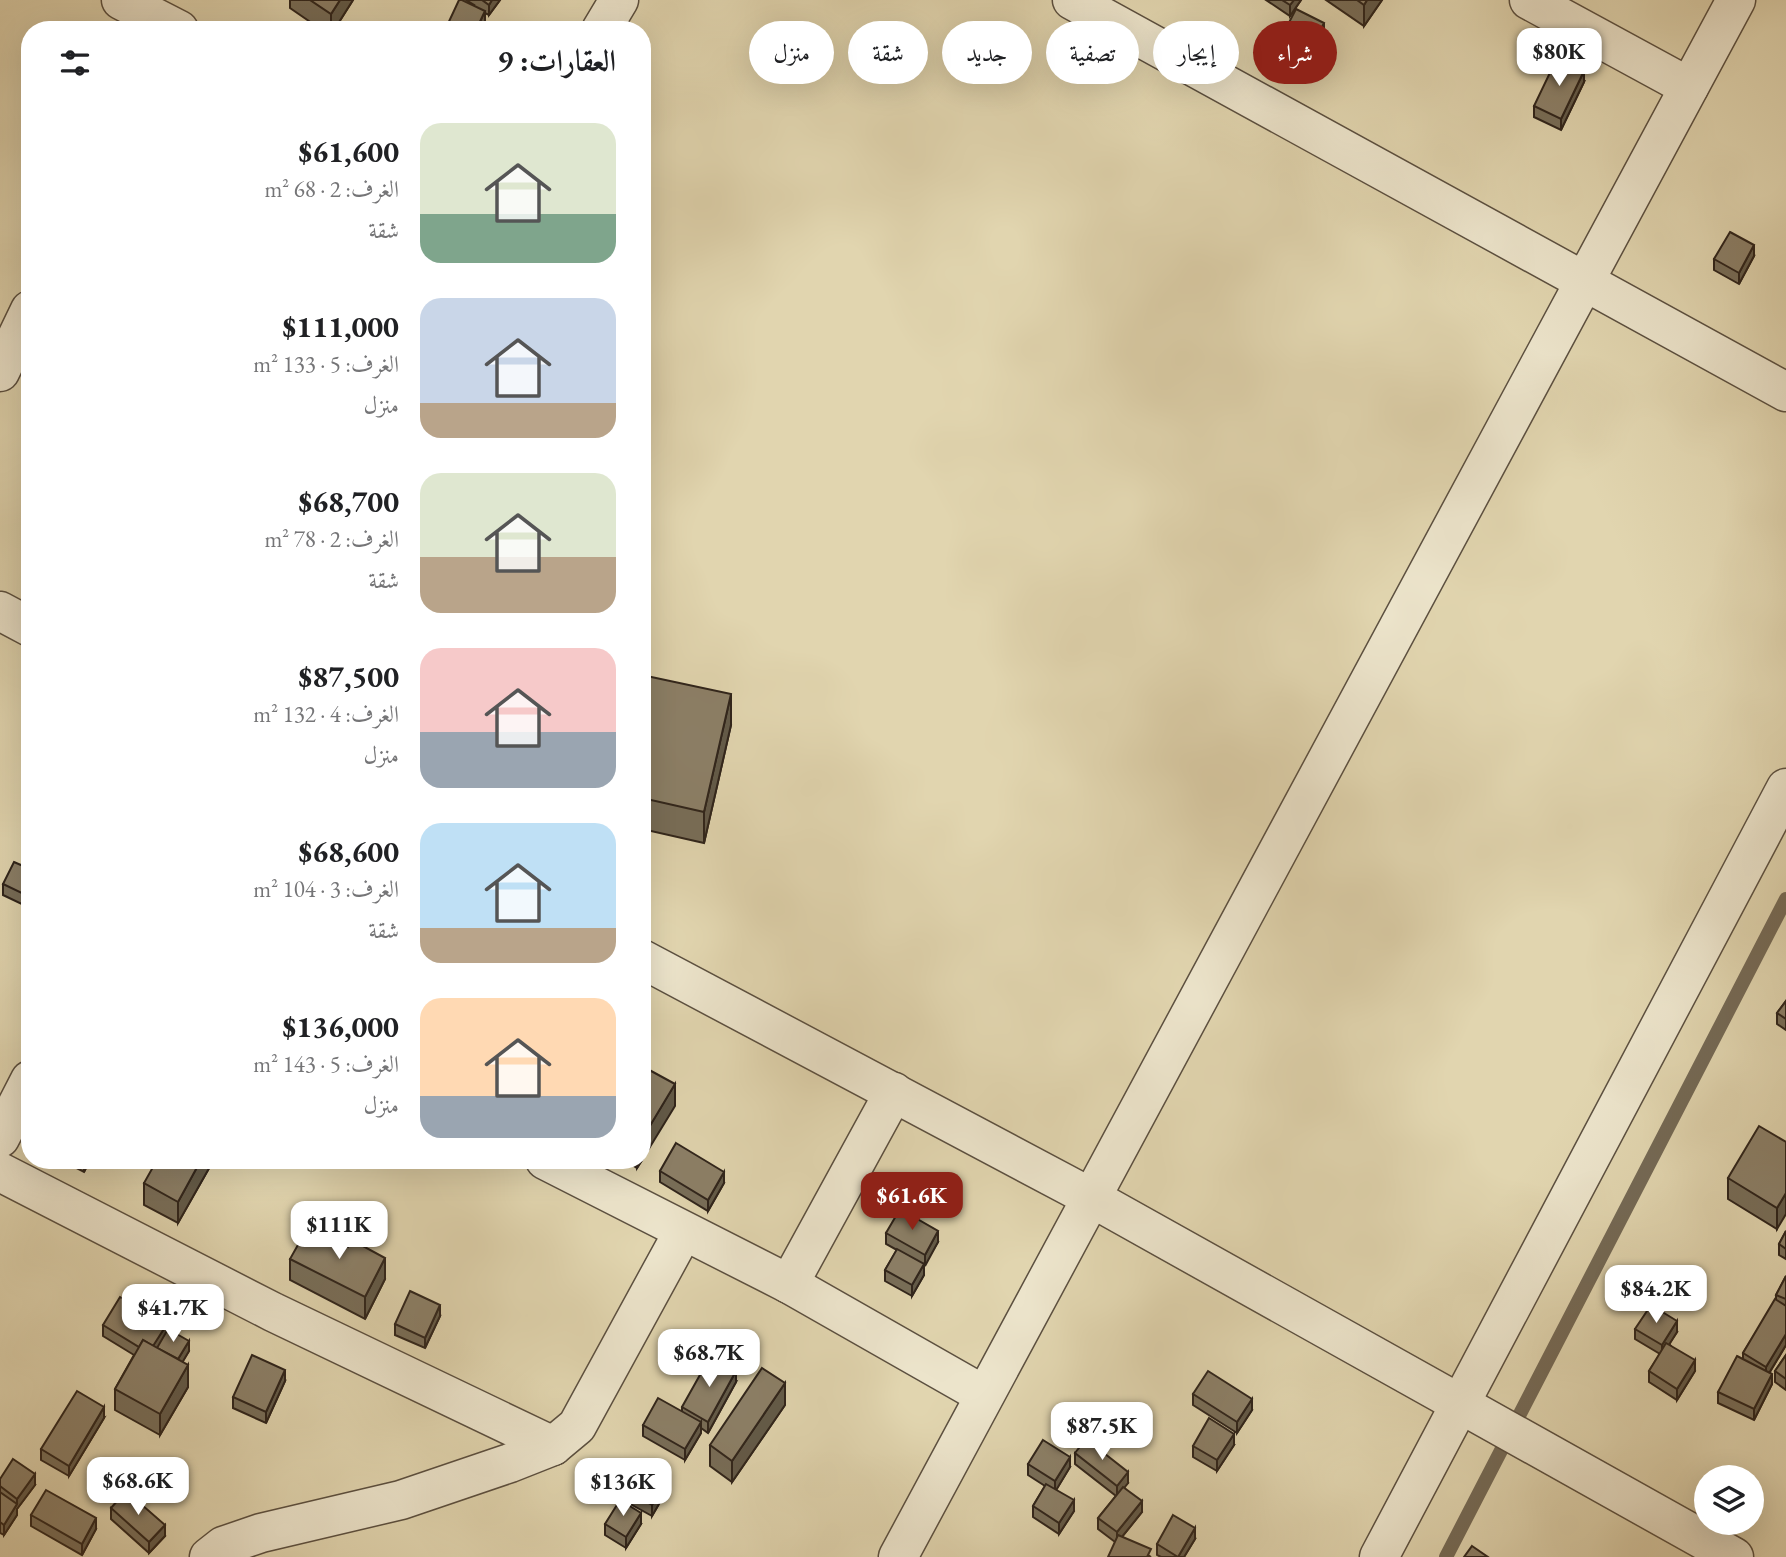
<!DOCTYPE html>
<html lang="ar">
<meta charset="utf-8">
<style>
:root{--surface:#fff;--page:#f6f6f6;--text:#202124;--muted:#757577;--accent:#8f2418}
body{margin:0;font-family:"EB Garamond",Amiri,serif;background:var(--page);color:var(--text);direction:rtl;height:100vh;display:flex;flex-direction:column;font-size:26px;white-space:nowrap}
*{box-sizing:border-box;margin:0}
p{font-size:23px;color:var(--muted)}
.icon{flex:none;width:38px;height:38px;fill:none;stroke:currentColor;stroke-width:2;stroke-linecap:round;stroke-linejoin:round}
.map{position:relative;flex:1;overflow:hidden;direction:ltr}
.side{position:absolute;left:21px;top:21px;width:630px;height:1148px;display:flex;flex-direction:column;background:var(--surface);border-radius:28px;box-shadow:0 7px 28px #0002;direction:rtl}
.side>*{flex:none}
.top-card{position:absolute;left:672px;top:21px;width:665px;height:63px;direction:rtl;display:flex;gap:14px}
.controls{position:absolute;left:1694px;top:1465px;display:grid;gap:14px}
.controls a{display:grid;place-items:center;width:70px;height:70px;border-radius:50%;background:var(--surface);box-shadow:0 7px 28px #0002;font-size:35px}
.price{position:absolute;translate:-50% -60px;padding:0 16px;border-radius:14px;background:#fff;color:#222;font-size:23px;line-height:46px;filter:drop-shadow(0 2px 4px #0008)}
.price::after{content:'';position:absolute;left:50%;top:42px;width:21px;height:16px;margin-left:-10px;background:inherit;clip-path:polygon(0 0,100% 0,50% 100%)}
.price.selected{background:var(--accent);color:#fff}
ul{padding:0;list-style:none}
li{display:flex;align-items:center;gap:21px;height:175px;padding:0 35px}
li span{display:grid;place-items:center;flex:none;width:196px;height:140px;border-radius:21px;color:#555}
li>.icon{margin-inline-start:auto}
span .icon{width:84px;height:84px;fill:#fffc;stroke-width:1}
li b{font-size:30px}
h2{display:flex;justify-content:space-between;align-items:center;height:84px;padding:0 35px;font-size:30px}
.chip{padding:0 24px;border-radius:32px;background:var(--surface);box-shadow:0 7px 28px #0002;font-size:24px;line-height:63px}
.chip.selected{background:var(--accent);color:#fff}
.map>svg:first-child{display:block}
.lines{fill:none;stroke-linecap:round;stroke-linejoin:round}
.stream{stroke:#756a56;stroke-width:14}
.street-casing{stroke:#5c5040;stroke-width:41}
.street{stroke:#ece4cb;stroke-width:38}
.wall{fill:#786e59;stroke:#2f241b;stroke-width:2}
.shaded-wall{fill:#625a49;stroke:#2f241b;stroke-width:2}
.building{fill:#8c8068;stroke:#2f241b;stroke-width:2}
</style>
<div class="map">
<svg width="1786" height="1557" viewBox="0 0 1786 1557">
<rect width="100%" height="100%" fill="#e1d5af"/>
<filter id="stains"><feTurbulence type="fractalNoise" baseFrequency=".00286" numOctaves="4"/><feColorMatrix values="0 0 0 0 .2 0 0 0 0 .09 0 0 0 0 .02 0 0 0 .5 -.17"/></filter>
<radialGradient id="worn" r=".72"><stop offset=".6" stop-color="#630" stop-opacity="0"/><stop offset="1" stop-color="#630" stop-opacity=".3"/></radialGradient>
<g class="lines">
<polyline class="stream" points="1446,1557 1786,899"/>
<g class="street-casing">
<g id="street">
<polyline points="121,0 179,30"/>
<polyline points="1072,0 1786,392"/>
<polyline points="1529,0 1689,87"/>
<polyline points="601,30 619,0"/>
<polyline points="0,372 30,310"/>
<polyline points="0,611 30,627"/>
<polyline points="642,959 1090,1197 1734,1557"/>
<polyline points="0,1138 30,1080"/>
<polyline points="545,1160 789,1284 984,1395"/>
<polyline points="0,1172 273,1312 553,1446"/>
<polyline points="789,1284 894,1092"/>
<polyline points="209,1557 223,1546 261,1533 401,1500 510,1463 553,1446 577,1426 683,1232"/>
<polyline points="898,1557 1736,0"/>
<polyline points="1379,1557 1786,788"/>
</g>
</g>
<use href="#street" class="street"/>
</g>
<g class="wall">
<polygon points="290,0 353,0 334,30 322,30 290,8"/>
<polygon points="466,0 500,0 489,15 485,13 485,22 481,30 445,30 474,5"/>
<polygon points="1266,0 1301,0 1290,16"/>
<polygon points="1326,0 1382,0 1364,26"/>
<polygon points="1324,34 1310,61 1282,47 1282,36"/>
<polygon points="1584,82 1561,130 1534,117 1534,106"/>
<polygon points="1754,256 1739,284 1714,270 1714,259"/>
<polygon points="642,675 731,725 704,843 642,829"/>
<polygon points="30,869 30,908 3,895 3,884"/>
<polygon points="1786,1001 1786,1030 1777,1024 1777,1013"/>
<polygon points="1786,1142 1777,1229 1728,1199 1728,1178"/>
<polygon points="61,1160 90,1160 84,1172"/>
<polygon points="212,1160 212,1163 178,1223 144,1205 144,1183"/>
<polygon points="625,1160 642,1160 637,1168"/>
<polygon points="660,1171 724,1183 708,1211 660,1182"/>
<polygon points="1786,1231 1786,1259 1779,1255 1779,1244"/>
<polygon points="886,1233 938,1242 924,1265 924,1275 912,1296 885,1281 885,1270 897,1250 886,1244"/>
<polygon points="348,1247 385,1279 365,1319 290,1280 290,1259"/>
<polygon points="1786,1276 1786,1345 1770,1372 1772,1384 1754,1420 1718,1403 1718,1392 1743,1359 1743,1353 1776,1300 1776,1295"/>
<polygon points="440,1316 425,1348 395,1335 395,1324"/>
<polygon points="103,1325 167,1331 189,1351 182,1362 188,1387 160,1435 115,1410 115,1389 134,1355 103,1336"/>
<polygon points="1635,1329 1677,1332 1669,1344 1695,1371 1677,1400 1649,1382 1649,1371 1660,1354 1635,1339"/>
<polygon points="1786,1355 1786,1390 1775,1382 1775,1371"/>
<polygon points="285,1381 266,1423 233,1408 233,1397"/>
<polygon points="736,1382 708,1433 701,1428 701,1433 685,1460 643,1436 643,1425 682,1411 682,1407"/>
<polygon points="1193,1394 1252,1410 1237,1433 1193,1405"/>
<polygon points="785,1405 732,1482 710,1466 710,1445"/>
<polygon points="104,1418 69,1476 41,1460 41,1449"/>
<polygon points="1234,1445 1217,1471 1193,1457 1193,1446"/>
<polygon points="1075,1453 1128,1483 1124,1487 1142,1512 1122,1537 1151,1557 1115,1542 1098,1529 1098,1518 1116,1496 1075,1464"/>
<polygon points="1028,1464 1070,1467 1056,1490 1074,1511 1059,1534 1033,1517 1033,1506 1045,1486 1028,1475"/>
<polygon points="0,1479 35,1485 17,1509 17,1515 4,1535 0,1533"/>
<polygon points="625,1490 667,1490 652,1516 625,1501"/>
<polygon points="111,1508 165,1536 149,1553 111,1519"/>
<polygon points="31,1515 96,1529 82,1555 31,1526"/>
<polygon points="605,1524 641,1524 626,1548 605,1535"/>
<polygon points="1195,1539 1184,1557 1161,1557 1157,1555 1157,1544"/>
</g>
<g class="shaded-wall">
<polygon points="340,0 353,0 334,30 331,30 331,14"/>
<polygon points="492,0 500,0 489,15 489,5"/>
<polygon points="1294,0 1301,0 1290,16 1290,5"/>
<polygon points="1367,0 1382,0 1364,26 1364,5"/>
<polygon points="485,11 485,22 481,30 476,30"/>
<polygon points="1324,23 1324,34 1310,61 1310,50"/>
<polygon points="1584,71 1584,82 1561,130 1561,119"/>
<polygon points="1754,245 1754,256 1739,284 1739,273"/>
<polygon points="731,694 731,725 704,843 704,812"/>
<polygon points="675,1084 675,1106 642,1160 642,1139"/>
<polygon points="85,1160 90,1160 84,1172 84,1161"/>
<polygon points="201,1160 212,1160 212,1163 178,1223 178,1202"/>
<polygon points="637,1160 642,1160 637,1168"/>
<polygon points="724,1172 724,1183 708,1211 708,1200"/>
<polygon points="1786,1193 1786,1214 1777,1229 1777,1208"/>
<polygon points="938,1231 938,1242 925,1266 925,1255"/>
<polygon points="385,1258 385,1279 365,1319 365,1297"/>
<polygon points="924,1264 924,1275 912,1296 912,1285"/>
<polygon points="440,1305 440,1316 425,1348 425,1338"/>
<polygon points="1677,1321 1677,1332 1662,1356 1662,1345"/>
<polygon points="167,1324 167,1335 155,1353 148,1353"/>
<polygon points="1786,1334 1786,1345 1766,1378 1766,1367"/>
<polygon points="189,1341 189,1351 175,1375 175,1364"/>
<polygon points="1695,1360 1695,1371 1677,1400 1677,1389"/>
<polygon points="188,1365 188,1387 160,1435 160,1414"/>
<polygon points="285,1370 285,1381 266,1423 266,1412"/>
<polygon points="736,1371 736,1382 708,1433 708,1422"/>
<polygon points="1772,1374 1772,1384 1754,1420 1754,1409"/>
<polygon points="785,1383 785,1405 732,1482 732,1461"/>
<polygon points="1252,1399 1252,1410 1237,1433 1237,1422"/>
<polygon points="104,1407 104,1418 69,1476 69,1466"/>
<polygon points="701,1422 701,1433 685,1460 685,1449"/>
<polygon points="1234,1434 1234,1445 1217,1471 1217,1460"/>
<polygon points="1070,1457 1070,1467 1055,1492 1055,1481"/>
<polygon points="1128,1472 1128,1483 1117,1497 1117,1486"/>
<polygon points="35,1474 35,1485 17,1509 17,1515 4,1535 4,1525 17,1504 17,1499"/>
<polygon points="667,1479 667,1490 652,1516 652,1505"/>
<polygon points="1074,1500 1074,1511 1059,1534 1059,1523"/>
<polygon points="1142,1501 1142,1512 1117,1543 1117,1532"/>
<polygon points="641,1513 641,1524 626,1548 626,1537"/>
<polygon points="96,1518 96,1529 82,1555 82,1544"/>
<polygon points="165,1525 165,1536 149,1553 149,1542"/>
<polygon points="1195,1528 1195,1539 1184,1557 1178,1557"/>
</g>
<g class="building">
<polygon points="310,0 340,0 331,14"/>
<polygon points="459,0 462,0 485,11 476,30 445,30"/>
<polygon points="482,0 492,0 489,5"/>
<polygon points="1282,0 1294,0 1290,5"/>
<polygon points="1357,0 1367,0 1364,5"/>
<polygon points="1296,9 1324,23 1310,50 1282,36"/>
<polygon points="1557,58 1584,71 1561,119 1534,106"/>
<polygon points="1730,232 1754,245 1739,273 1714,259"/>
<polygon points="642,675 731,694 704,812 642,798"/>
<polygon points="14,862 30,869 30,897 3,884"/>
<polygon points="1786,1001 1786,1019 1777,1013"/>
<polygon points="642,1066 675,1084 642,1139"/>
<polygon points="1759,1126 1786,1142 1786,1193 1777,1208 1728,1178"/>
<polygon points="676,1143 724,1172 708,1200 660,1171"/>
<polygon points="157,1160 201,1160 178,1202 144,1183"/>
<polygon points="900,1209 938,1231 925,1255 886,1233"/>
<polygon points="308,1227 348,1247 352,1240 385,1258 365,1297 290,1259"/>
<polygon points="1786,1231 1786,1249 1779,1244"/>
<polygon points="897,1249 924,1264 912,1285 885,1270"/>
<polygon points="1786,1276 1786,1299 1776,1295"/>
<polygon points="410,1291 440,1305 425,1338 395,1324"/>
<polygon points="120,1297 167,1324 153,1346 143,1340 139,1347 103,1325"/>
<polygon points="1775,1299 1786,1306 1786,1334 1766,1367 1743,1353"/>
<polygon points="1651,1305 1677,1321 1662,1345 1635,1329"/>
<polygon points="168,1329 189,1341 178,1359 157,1348"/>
<polygon points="143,1340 188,1365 160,1414 115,1389"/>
<polygon points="1666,1343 1695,1360 1677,1389 1649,1371"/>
<polygon points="252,1355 285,1370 266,1412 233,1397"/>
<polygon points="1786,1355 1786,1379 1775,1371"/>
<polygon points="1737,1356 1772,1374 1754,1409 1718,1392"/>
<polygon points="710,1357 736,1371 708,1422 682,1407"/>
<polygon points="762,1368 785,1383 732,1461 710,1445"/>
<polygon points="1208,1371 1252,1399 1237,1422 1193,1394"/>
<polygon points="77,1391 104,1407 69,1466 41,1449"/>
<polygon points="658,1398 701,1422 685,1449 643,1425"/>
<polygon points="1209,1418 1234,1434 1217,1460 1193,1446"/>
<polygon points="1086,1439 1128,1472 1117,1486 1075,1453"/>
<polygon points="1043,1440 1070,1457 1055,1481 1028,1464"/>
<polygon points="13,1459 35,1474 17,1499 0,1486 0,1479"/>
<polygon points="639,1464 667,1479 652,1505 625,1490"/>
<polygon points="1046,1484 1074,1500 1059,1523 1033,1506"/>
<polygon points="1123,1487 1142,1501 1117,1532 1098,1518"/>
<polygon points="46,1490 96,1518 82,1544 31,1515"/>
<polygon points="126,1491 165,1525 149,1542 111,1508"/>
<polygon points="0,1492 17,1504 4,1525 0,1522"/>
<polygon points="620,1500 641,1513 626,1537 605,1524"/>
<polygon points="1173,1515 1195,1528 1178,1557 1157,1544"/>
<polygon points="1118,1535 1151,1549 1147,1557 1108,1557"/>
<polygon points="1472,1546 1488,1557 1464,1557"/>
</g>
<rect width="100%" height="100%" filter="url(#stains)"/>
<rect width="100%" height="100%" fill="url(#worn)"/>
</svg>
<div class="controls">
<a><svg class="icon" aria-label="layers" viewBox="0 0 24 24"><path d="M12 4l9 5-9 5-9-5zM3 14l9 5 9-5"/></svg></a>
</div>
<b class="price" style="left:1559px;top:88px">$80K</b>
<b class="price selected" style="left:912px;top:1232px">$61.6K</b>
<b class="price" style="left:339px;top:1261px">$111K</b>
<b class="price" style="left:1656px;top:1325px">$84.2K</b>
<b class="price" style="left:173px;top:1344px">$41.7K</b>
<b class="price" style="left:709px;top:1389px">$68.7K</b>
<b class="price" style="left:1102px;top:1462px">$87.5K</b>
<b class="price" style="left:138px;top:1517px">$68.6K</b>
<b class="price" style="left:623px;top:1518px">$136K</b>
<div class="top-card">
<a class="chip selected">شراء</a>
<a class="chip">إيجار</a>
<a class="chip">تصفية</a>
<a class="chip">جديد</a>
<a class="chip">شقة</a>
<a class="chip">منزل</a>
</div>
<section class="side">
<h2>العقارات: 9<svg class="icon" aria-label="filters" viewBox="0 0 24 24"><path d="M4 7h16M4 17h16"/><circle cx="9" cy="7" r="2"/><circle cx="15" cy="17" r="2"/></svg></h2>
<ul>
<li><span style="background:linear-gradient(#dfe7d0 65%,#7fa58c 0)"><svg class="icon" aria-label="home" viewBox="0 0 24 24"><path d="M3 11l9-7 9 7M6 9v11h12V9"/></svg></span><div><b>$61,600</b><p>الغرف: 2 · 68 m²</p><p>شقة</p></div></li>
<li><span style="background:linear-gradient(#c9d6e8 75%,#b9a48a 0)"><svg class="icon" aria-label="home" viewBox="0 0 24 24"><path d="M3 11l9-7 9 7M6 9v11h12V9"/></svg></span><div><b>$111,000</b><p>الغرف: 5 · 133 m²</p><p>منزل</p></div></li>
<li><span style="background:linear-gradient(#dfe7d0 60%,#b9a48a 0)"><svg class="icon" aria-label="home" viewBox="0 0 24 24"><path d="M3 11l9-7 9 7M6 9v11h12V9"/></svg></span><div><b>$68,700</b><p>الغرف: 2 · 78 m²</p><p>شقة</p></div></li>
<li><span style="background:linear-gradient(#f6c9c9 60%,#9aa5b1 0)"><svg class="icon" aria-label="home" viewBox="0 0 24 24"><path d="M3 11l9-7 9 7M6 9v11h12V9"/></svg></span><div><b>$87,500</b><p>الغرف: 4 · 132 m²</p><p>منزل</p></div></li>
<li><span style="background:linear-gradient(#bfe0f5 75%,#b9a48a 0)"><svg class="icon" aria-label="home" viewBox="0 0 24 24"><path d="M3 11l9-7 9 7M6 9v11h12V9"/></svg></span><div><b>$68,600</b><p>الغرف: 3 · 104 m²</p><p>شقة</p></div></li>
<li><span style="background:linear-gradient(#ffd9b3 70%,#9aa5b1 0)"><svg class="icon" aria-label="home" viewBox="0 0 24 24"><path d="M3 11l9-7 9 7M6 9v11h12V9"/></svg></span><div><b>$136,000</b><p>الغرف: 5 · 143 m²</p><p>منزل</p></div></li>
</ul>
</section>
</div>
